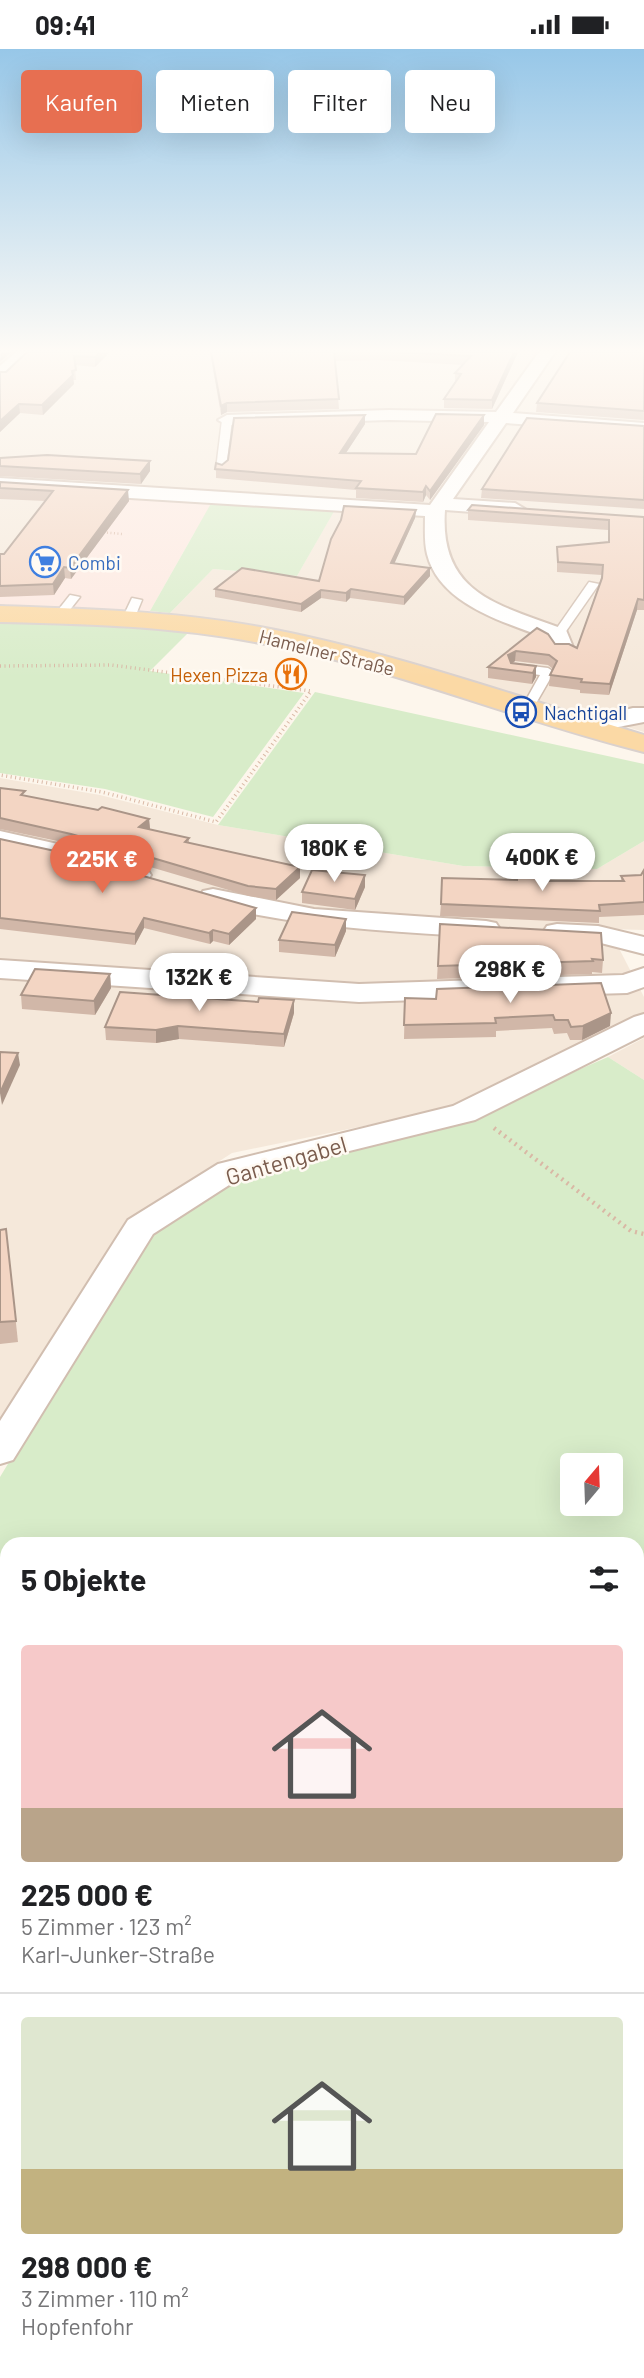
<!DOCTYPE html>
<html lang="de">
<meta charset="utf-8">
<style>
:root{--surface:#fff;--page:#f6f6f6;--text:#202124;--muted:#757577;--line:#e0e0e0;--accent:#e76f51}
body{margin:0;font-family:Barlow,sans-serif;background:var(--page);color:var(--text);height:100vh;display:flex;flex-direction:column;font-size:26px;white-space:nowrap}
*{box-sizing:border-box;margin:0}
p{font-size:23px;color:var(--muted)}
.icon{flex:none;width:38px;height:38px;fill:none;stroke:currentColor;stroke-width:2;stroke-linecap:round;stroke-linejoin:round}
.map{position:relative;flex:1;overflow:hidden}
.drawer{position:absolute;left:0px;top:1488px;width:644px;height:842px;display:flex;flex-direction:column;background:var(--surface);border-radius:21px 21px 0 0;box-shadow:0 7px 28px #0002}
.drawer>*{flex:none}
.guide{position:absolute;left:21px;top:21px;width:602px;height:63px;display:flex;gap:14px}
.needle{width:46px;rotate:19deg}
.fabs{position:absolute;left:560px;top:1404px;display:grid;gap:14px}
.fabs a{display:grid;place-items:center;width:63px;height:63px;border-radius:7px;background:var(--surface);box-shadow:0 7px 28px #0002;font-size:35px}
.price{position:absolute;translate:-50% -60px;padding:0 16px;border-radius:24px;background:#fff;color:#222;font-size:23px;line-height:46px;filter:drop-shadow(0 2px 4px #0008)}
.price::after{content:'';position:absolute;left:50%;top:42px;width:21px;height:16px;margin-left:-10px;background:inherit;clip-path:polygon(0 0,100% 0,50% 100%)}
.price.current{background:var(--accent);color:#fff}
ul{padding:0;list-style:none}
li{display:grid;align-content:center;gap:14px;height:371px;padding:0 21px}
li+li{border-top:2px solid var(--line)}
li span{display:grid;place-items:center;height:217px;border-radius:7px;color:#555}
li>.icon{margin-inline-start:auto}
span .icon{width:126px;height:126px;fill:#fffc;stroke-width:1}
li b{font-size:30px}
h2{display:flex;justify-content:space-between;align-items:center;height:84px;padding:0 21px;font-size:30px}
.pill{padding:0 24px;border-radius:7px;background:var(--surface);box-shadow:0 7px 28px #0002;font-size:24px;line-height:63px}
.pill.current{background:var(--accent);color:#fff}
.status{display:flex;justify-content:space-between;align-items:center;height:49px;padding:0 35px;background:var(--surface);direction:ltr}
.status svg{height:19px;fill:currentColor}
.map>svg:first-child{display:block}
.residential{fill:#f5e8da}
.commercial{fill:#fde8e0}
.green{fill:#d8ecc9;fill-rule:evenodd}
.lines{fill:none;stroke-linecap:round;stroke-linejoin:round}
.service-casing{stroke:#d1beb0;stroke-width:3}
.minor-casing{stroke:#d1beb0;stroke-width:4}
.primary-casing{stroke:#dad1cd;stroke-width:4}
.path-far3{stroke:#d9b8a5;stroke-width:2.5;stroke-dasharray:1 2.5;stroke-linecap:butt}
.path-far2{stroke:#d9b8a5;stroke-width:3.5;stroke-dasharray:1 3.5;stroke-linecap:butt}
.path-far1{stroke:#d9b8a5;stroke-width:4.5;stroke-dasharray:2 4.5;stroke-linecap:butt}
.path{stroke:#d9b8a5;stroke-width:6;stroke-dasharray:2.5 8;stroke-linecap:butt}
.service{fill:#fff;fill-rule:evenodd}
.minor{fill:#fff;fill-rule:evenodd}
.primary{fill:#fbd9a5;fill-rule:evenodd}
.wall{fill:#d1b7a8}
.shaded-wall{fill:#aa9588}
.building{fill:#f3d5c3;stroke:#aa9588;stroke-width:2}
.labels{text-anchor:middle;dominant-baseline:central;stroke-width:5;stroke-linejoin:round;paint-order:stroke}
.far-shop-label{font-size:19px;fill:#366cbe;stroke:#fffaf3;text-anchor:start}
.far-street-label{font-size:19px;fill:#7a5c4d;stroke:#fffaf3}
.far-food-label{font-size:19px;fill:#c56008;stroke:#fffaf3;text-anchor:end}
.far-transit-label{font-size:19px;fill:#164399;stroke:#fffaf3;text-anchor:start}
.street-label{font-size:23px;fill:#7a5c4d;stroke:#fffaf3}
</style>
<div class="status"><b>09:41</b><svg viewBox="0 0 49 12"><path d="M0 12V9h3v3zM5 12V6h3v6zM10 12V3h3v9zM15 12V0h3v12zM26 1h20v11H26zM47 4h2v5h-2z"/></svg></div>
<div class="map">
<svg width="644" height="2329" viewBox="0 0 644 2329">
<rect width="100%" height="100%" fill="#fdf6ec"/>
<g class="residential">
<polygon points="0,303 644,303 644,683 378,604 170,564 213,520 297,527 335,460 0,515"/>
<polygon points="0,729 100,746 218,776 463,817 597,820 644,792 644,881 609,880 644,948 644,968 461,1057 232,1104 135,1167 0,1384"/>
<polygon points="644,989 644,1031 608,1008"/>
</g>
<polygon class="commercial" points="72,441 213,451 150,562 0,556 0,515"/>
<g class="green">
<polygon points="213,451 336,459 297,527 213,520 170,564 150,562"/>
<polygon points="0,573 121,576 189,583 150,622 304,644 213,768 105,740 0,724"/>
<polygon points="315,643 644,715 644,792 597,820 463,817 218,776"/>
<path d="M 608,1008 L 644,1031 L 644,2329 L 0,2329 L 0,2102 L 7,2089 L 7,2322 L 637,2322 L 637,1494 L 7,1494 L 7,1543 L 0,1537 L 0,1428 L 151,1179 L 236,1127 L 456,1074 ZM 572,1416 L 611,1416 L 611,1454 L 572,1454 Z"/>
</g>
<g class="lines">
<g class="service-casing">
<g id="service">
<polygon points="227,368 232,371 226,420 221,423 216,420 222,371"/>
<polygon points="589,533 599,535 562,588 554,588 552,586"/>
<polygon points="70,546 80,548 65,567 57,567 55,565"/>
<polygon points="132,549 142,551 135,568 129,571 123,568"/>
<polygon points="515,615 548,619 554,623 531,663 523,663 521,660 540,626 511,622 509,619"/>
</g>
</g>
<g class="minor-casing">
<g id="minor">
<polygon points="16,303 33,303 6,330 0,331 0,317"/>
<path d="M 539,303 L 555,303 L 513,364 L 644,374 L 644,384 L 506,374 L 453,450 L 515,454 L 525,460 L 515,466 L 445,461 C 439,546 500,556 566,581 L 573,598 L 570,603 L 554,603 L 548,590 C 506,573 440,557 427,505 C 424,493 425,480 425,467 L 0,441 L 0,429 L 430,456 L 489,373 L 389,371 L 227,376 L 218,371 L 227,366 L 389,361 L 496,363 Z"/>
<polygon points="633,659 644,659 644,673 587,684 579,682 575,677 579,672"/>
<polygon points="0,782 71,798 147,820 151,826 147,832 138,834 0,798"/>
<path d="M 213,840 L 314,860 L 486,872 L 496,874 L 500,880 L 496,886 L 486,888 C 390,883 297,878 203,854 L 199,848 L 203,842 Z"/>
<polygon points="557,875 598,877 644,888 644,905 597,893 547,889 543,883 547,877"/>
<polygon points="0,911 359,935 480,931 490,934 494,940 490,946 480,949 359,953 0,929"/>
<polygon points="644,919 644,938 627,944 558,946 548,943 544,937 548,931 558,928 623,926"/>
<polygon points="644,965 644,986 475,1071 240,1129 153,1185 13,1411 0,1415 0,1372 128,1171 218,1115 453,1057 634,968"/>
<polygon points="0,1535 7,1537 7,1569 0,1567"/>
<polygon points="7,2016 7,2070 0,2072 0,2018"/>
</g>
</g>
<g class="primary-casing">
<path id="primary" d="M 0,557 C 88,560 173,562 260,578 C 390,602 517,648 644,686 L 644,703 C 515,671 391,618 260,594 C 173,577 88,575 0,573 Z"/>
</g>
<polyline class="path-far3" points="100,483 122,485"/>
<polyline class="path-far2" points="0,617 111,616 311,642 216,773 102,743 0,726"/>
<polyline class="path-far1" points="494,1079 631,1182 644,1185"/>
<g class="path">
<polyline points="637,1767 644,1769"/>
<polyline points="211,2329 214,2322"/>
</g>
<use href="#service" class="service"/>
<use href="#minor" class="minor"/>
<use href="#primary" class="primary"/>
</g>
<g class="wall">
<polygon points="27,303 110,303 95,318 75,316 76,331 73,331 74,335 43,366 20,364 0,383 0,323 6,323"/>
<polygon points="210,303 518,303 492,360 444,359 444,350 455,333 455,324 463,316 378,311 335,312 339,360 227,363 221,366"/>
<polygon points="644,303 644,371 536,363 537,354"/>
<polygon points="365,366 365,375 346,404 416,405 484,366 484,376 430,451 426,446 423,453 356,449 356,441 216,429 216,414 222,416"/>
<polygon points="644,377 644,460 481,449 482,440"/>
<polygon points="0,409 150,412 150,422 141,435 0,427"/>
<polygon points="0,433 129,452 71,530 65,529 54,546 0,548 0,505 4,505 45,452 0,450"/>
<polygon points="416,461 415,469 394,514 430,519 430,527 404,556 350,549 346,553 321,549 301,563 215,548 215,540 319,532"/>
<polygon points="468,461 644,468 644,561 637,561 609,646 580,644 580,641 549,637 550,626 553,620 548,616 515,612 513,614 536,617 536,628 532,635 488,629 488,618 537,579 555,595 577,599 602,526 557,523 557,498 608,493 608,481 468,471"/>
<polygon points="0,739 26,747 149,770 150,780 189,789 189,794 300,818 300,829 276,851 249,847 72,795 0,780"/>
<polygon points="0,790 256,859 256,870 229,896 213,892 210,895 144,879 135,896 0,880"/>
<polygon points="644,821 644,866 599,868 599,874 440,867 441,855 516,831 517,824 549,832 621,832 621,827 641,826"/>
<polygon points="365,826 365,838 355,861 302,854 302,843"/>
<polygon points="346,870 346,882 335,908 279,903 279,891"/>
<polygon points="440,875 603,911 602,924 592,923 592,925 437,930"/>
<polygon points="110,925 111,939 95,966 22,960 21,946"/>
<polygon points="437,940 610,977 582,991 570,991 567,984 554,985 552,979 496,982 496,988 404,990 405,949 436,950"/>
<polygon points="294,951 294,964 284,998 179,990 156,994 106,991 105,978 258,953"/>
<polygon points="6,1180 18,1293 0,1295 0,1181"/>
</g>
<g class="shaded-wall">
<polygon points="1,303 12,303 0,313"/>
<polygon points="100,303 110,303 95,318 95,308"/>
<polygon points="514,303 518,303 492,360 492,351"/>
<polygon points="73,326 74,335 43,366 42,356"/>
<polygon points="227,354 227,363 221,366 221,357"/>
<polygon points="19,355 20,364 0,383 0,372"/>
<polygon points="365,366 365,375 340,413 340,404"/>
<polygon points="484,366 484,376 430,451 430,442"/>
<polygon points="150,412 150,422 141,435 140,425"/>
<polygon points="426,437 426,446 423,453 423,443"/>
<polygon points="128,441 129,452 71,530 70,519"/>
<polygon points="416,461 415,469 391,522 391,514"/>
<polygon points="64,518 65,529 54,546 53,535"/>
<polygon points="430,519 430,527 404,556 404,548"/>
<polygon points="351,540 350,549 346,553 346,544"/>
<polygon points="321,541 321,549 301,563 301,555"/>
<polygon points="638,550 637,561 609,646 610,635"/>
<polygon points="516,602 515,612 508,617 508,606"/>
<polygon points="536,617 536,628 532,635 533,624"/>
<polygon points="149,770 150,780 139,778"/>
<polygon points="300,818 300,829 276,851 276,840"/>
<polygon points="365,826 365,838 355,861 355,850"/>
<polygon points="256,859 256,870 229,896 229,885"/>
<polygon points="144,869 144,879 135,896 135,885"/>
<polygon points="346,870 346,882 335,908 335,896"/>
<polygon points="213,881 213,892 210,895 209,884"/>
<polygon points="110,925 111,939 95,966 94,952"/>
<polygon points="294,951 294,964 284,998 284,985"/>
<polygon points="611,964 610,977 582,991 583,977"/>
<polygon points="178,977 179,990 156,994 156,981"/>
<polygon points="18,1004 20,1016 2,1056 0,1044"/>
<polygon points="7,1763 7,1785 0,1792 0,1770"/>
</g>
<g class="building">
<polygon points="27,303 100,303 95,308 74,307 76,321 72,322 73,326 42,356 19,355 0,372 0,323 6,323"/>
<polygon points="211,303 346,303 334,303 339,350 227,354 221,357"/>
<polygon points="392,303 514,303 492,351 444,350 461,325 455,324 471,307"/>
<polygon points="570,303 644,303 644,362 537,354"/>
<polygon points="436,365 484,366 430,442 426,437 423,443 356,439 361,432 215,420 216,414 222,416 228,411 234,369 365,366 340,404 416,405"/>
<polygon points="527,369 644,377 644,451 482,440"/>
<polygon points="47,406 150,412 140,425 0,417 0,409"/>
<polygon points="0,433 128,441 70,519 64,518 53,535 0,537 0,505 4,505 53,442 0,439"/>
<polygon points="472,456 644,468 644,551 638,550 610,635 581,633 582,630 550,626 557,612 549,606 516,602 508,606 511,614 536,617 533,624 488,618 537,579 548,585 555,595 569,595 577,599 602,529 603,516 558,513 557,498 609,493 609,471 468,461"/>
<polygon points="344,457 416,461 391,514 430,519 404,548 351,540 346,544 321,541 301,555 215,540 242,519 319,532 331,490 341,471"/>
<polygon points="0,739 25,742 21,746 98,761 102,758 149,770 139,778 189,789 185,793 300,818 276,840 248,837 71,785 0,769"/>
<polygon points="0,790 55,802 256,859 229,885 213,881 209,884 144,869 135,885 0,869"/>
<polygon points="312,821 365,826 355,850 302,843"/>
<polygon points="644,821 644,853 599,856 600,862 441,855 442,829 517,831 517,824 548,825 549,832 624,832 621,827 641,826"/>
<polygon points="292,863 346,870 335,896 279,891"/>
<polygon points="440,875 601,884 603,911 592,910 593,912 438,917"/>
<polygon points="35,920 110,925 94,952 21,946"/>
<polygon points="601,934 611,964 583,977 571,978 568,971 555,971 553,966 495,969 496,974 404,976 405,949 436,950 437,940"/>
<polygon points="120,943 258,953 259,949 294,951 284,985 178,977 156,981 105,978"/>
<polygon points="0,1003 18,1004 0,1044"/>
<polygon points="6,1180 16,1272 0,1273 0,1181"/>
<polygon points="0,1710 7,1714 7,1763 0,1770"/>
</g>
<linearGradient id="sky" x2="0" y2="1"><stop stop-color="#97c7e8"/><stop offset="0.48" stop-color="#fefbf6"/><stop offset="1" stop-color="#fefbf6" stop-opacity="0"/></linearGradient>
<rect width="644" height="629" fill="url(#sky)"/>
<defs>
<g id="supermarket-ring" transform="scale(1.575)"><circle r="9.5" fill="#fffaf3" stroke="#3f7fe0" stroke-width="1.5"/><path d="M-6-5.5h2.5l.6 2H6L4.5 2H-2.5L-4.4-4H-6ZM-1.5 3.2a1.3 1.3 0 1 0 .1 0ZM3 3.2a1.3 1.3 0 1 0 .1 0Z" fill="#3f7fe0"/></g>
<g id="restaurant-ring" transform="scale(1.575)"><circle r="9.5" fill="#fffaf3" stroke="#e8710a" stroke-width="1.5"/><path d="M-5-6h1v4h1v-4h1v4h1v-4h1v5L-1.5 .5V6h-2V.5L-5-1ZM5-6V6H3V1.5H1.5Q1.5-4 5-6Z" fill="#e8710a"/></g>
<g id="bus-ring" transform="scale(1.575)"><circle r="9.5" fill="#fffaf3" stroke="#1a4fb4" stroke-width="1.5"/><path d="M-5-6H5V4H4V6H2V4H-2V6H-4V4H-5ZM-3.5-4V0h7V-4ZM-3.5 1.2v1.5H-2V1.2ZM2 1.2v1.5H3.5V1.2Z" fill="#1a4fb4"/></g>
</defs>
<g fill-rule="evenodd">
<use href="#supermarket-ring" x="45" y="513"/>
<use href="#restaurant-ring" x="291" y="625"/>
<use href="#bus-ring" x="521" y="663"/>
</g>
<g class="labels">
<g class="far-shop-label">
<text x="68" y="513">Combi</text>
</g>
<g class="far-street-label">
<text transform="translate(327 603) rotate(14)">Hamelner Straße</text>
</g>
<g class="far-food-label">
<text x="268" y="625">Hexen Pizza</text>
</g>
<g class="far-transit-label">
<text x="544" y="663">Nachtigall</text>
</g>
<g class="street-label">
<text transform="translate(286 1111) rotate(-16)">Gantengabel</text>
</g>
</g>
</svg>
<div class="fabs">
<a><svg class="needle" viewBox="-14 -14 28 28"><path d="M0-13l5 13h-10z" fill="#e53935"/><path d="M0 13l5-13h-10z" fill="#757577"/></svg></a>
</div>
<b class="price" style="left:334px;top:835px">180K €</b>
<b class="price" style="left:542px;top:844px">400K €</b>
<b class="price current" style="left:102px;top:846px">225K €</b>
<b class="price" style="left:510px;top:956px">298K €</b>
<b class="price" style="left:199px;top:964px">132K €</b>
<div class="guide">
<a class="pill current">Kaufen</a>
<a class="pill">Mieten</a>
<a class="pill">Filter</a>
<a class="pill">Neu</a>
</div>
<section class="drawer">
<h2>5 Objekte<svg class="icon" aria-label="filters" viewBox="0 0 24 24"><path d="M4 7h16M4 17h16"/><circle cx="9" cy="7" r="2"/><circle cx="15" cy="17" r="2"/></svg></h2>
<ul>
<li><span style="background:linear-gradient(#f6c9c9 75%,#b9a48a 0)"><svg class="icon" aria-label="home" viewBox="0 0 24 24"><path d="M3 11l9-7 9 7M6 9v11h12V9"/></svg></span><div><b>225 000 €</b><p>5 Zimmer · 123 m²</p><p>Karl-Junker-Straße</p></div></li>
<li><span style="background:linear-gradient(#dfe7d0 70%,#c2b280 0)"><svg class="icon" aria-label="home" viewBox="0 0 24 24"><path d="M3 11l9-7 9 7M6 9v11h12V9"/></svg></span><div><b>298 000 €</b><p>3 Zimmer · 110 m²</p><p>Hopfenfohr</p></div></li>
</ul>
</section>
</div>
